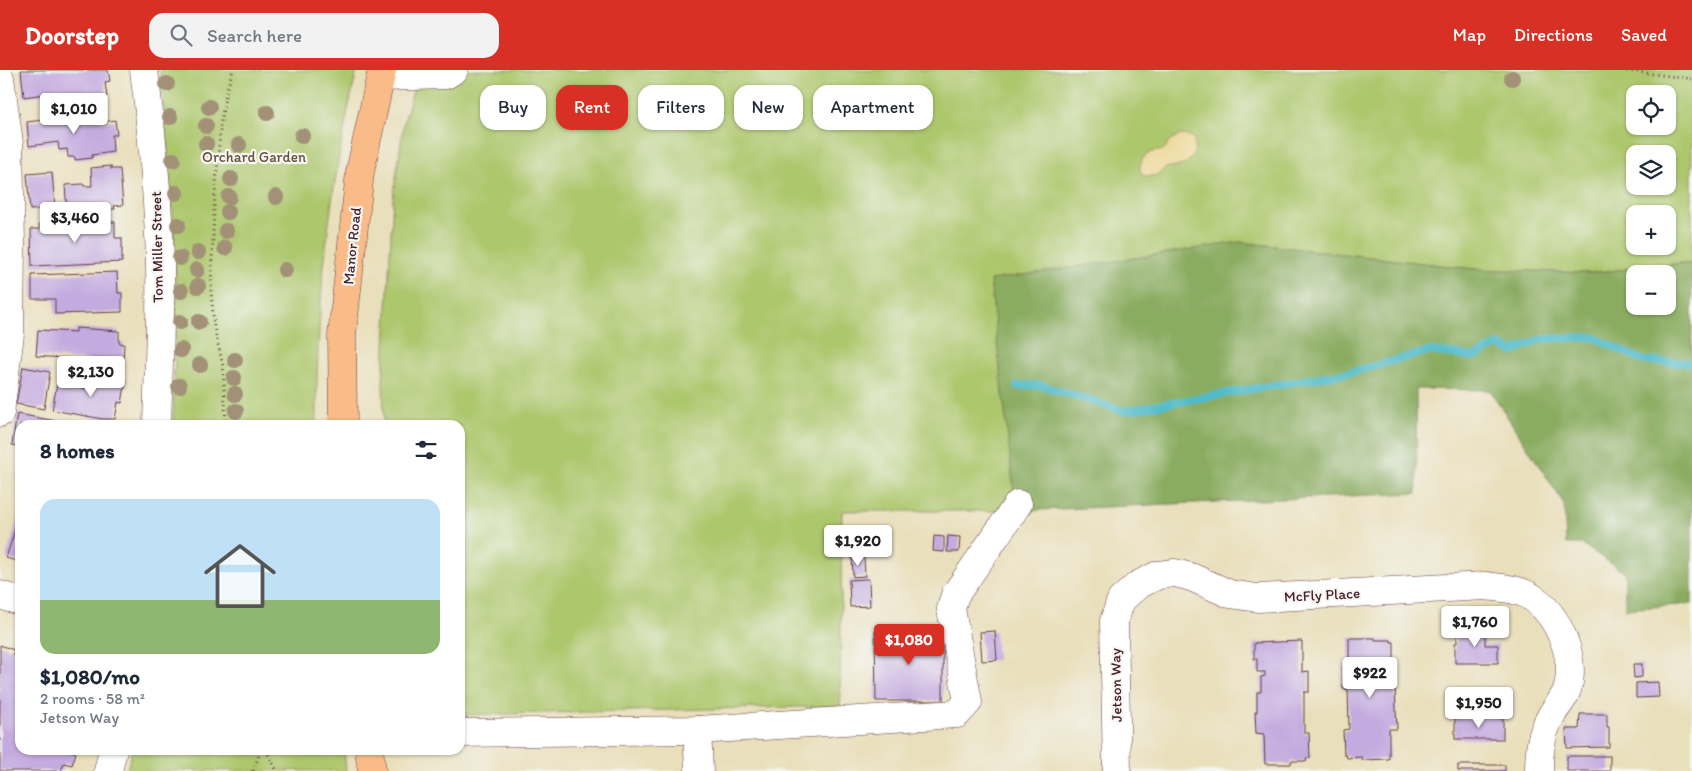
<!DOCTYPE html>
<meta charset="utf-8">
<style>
:root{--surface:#fff;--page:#f2f2f3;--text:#1f2937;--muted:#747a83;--accent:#d93025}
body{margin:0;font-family:Itim,sans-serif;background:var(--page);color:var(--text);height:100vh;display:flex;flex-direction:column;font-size:19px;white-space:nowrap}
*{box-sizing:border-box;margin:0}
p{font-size:16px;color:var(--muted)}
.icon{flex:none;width:28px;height:28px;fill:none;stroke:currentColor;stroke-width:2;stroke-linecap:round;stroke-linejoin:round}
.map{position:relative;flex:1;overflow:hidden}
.side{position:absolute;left:15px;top:350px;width:450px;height:335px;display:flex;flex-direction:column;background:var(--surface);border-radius:15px;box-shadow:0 1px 4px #0004}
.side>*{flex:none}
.top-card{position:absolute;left:480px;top:15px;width:475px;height:45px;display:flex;gap:10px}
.tools{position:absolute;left:1626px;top:15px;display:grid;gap:10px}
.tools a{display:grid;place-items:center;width:50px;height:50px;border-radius:10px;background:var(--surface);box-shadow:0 1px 4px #0004;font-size:25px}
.price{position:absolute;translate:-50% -42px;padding:0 11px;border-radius:5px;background:#fff;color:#222;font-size:16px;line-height:32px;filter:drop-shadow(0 1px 2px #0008)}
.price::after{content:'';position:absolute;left:50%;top:30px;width:15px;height:11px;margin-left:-8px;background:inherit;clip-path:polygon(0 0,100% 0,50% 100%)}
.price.selected{background:var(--accent);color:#fff}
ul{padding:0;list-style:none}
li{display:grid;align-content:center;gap:10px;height:265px;padding:0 25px}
li span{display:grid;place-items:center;height:155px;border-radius:15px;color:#555}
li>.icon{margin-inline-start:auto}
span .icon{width:90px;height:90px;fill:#fffc;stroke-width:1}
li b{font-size:21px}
h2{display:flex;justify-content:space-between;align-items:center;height:60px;padding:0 25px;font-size:21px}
.chip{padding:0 18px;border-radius:15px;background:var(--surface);box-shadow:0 1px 4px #0004;font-size:18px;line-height:45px}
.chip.selected{background:var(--accent);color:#fff}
header{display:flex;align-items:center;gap:30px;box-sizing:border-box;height:70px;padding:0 25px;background:var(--accent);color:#fff}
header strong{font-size:24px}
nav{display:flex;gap:28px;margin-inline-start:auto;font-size:18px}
.search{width:350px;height:45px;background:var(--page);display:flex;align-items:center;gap:12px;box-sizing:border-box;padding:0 18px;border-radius:15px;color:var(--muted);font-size:19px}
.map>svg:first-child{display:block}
.green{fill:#adc76d;stroke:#7c734c;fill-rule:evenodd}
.forest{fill:#8aac60;stroke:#6a6646;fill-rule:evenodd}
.sand{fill:#eeda9e;stroke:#9c7c64}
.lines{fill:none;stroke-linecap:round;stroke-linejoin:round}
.stream{stroke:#4fbbc9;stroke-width:8}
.building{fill:#c3aadf}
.minor-casing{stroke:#623c41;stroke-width:29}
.major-casing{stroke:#623c41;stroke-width:29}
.path{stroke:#623c41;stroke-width:3;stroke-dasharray:1 4;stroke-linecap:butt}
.minor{stroke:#fff;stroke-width:28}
.major{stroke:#f9bc89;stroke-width:28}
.tree{fill:#a29177}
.labels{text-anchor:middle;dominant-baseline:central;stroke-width:4.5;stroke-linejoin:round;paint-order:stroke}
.park-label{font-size:15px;fill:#68513f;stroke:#f6f6f2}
.street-label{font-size:15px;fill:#4a1f2b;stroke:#f6f6f2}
</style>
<header>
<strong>Doorstep</strong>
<div class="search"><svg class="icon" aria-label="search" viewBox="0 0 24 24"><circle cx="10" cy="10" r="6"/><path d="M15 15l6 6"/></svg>Search here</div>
<nav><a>Map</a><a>Directions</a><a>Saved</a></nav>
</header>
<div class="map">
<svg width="1692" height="701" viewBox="0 0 1692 701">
<rect width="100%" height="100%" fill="#f6f6f2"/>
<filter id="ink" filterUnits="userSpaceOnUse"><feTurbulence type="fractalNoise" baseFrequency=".02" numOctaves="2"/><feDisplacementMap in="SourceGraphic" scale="10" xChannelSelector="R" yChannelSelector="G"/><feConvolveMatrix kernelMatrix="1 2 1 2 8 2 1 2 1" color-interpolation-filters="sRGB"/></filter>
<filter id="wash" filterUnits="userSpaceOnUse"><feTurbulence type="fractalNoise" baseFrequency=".0096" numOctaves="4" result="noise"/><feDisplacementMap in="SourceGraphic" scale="20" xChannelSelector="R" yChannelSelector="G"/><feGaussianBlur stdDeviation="1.12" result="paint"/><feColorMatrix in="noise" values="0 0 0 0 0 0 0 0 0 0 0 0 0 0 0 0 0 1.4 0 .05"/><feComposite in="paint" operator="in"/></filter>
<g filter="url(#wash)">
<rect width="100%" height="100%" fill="#e9dfbb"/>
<g class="green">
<path d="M 160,0 L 357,0 C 330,113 315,239 317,355 L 173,355 C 175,291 177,228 174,164 C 171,109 166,55 160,0 Z"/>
<path d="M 419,0 L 1692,0 L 1692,194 L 1683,193 L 1589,203 L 1475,199 L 1239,172 L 1016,441 L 842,441 L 840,636 L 460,645 L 460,355 L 384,355 L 383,313 L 393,128 L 404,52 ZM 1635,24 L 1668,24 L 1668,56 L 1635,56 ZM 1635,84 L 1668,84 L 1668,116 L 1635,116 ZM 1635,144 L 1668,144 L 1668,176 L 1635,176 Z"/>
<polygon points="132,680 344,680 346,701 127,701"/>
</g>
<path class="forest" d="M 1239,172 L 1475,199 L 1589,203 L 1683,193 L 1692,194 L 1692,534 L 1625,539 L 1625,503 L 1582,474 L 1566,474 L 1564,434 L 1490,320 L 1416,319 L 1417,423 L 1016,441 L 990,210 ZM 1635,204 L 1668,204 L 1668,236 L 1635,236 Z"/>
<path class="sand" d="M 1184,65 L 1193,68 C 1198,79 1193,92 1180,96 C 1177,97 1173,96 1169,97 C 1162,98 1160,105 1152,106 C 1136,109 1137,91 1148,84 C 1152,81 1158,82 1162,80 C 1167,78 1167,74 1170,71 C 1174,67 1179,66 1184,65 Z"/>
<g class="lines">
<polyline class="stream" points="1017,316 1040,315 1124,341 1351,302 1430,281 1474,287 1498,275 1514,282 1522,277 1543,269 1593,267 1644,291 1692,293"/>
</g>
<g id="blocks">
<g class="building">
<polygon points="21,0 108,0 110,11 105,12 107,27 103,27 103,31 65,36 64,26 46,29 45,24 24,27"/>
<polygon points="85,45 86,51 101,49 101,52 115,50 117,65 112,65 113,82 92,85 92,88 75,90 75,87 68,87 67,79 59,80 58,72 29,76 27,52"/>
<polygon points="111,96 111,99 120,99 123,135 114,136 115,139 67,141 65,115 83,114 84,116 92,116 91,98"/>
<polygon points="52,102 55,138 30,140 27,104"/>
<polygon points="115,152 115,168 122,168 122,192 32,196 31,159 40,159 39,153"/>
<polygon points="117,202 118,223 122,223 122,242 55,244 55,229 32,229 32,205"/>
<polygon points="76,258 119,261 119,273 124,274 123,291 111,290 111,292 36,286 38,260 76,262"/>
<polygon points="23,297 50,302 44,339 16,334"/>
<polygon points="91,306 126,311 122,333 118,332 115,349 103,349 52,340 57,314 89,319"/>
<polygon points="17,344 67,353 67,355 20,355 20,376 12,375"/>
<polygon points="20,444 20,492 6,488"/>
<polygon points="934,466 944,467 944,482 933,481"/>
<polygon points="948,466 960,467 959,482 947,482"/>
<polygon points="852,487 864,487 865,506 853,507"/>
<polygon points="865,509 869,509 870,536 850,537 849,510"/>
<polygon points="943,560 943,631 876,631 875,561"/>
<polygon points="1457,560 1485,560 1485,575 1498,575 1498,593 1455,593 1455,573 1457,573"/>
<polygon points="995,561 997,590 982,591 980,562"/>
<polygon points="1349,568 1375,568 1375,570 1391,570 1391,572 1394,572 1394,597 1387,598 1387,602 1390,602 1390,618 1395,618 1397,659 1389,659 1389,689 1362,690 1362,687 1347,688 1346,685 1344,685 1343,660 1349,659 1348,619 1343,619 1343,598 1349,598"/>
<polygon points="1302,571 1302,602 1309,601 1309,622 1304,622 1304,663 1309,663 1310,688 1306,688 1307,691 1291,691 1291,694 1265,694 1264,664 1256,663 1255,642 1257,642 1257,622 1261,622 1261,607 1265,606 1265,602 1257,602 1257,589 1254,589 1254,573"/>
<polygon points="0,575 14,580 13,585 20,587 20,680 68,680 76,683 72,695 64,693 61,701 0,701"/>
<polygon points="1633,594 1642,594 1642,607 1634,608"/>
<polygon points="1658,612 1659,627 1636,628 1636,613"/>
<polygon points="1580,644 1607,644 1607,657 1609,657 1609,677 1567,678 1566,659 1579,659"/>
<rect x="1455" y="648" width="48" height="21"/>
<rect x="1567" y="686" width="43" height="15"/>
<rect x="1458" y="695" width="47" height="6"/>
</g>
</g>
</g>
<g filter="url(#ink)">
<use href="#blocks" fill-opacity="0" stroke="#623c41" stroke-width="1"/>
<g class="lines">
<g class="minor-casing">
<g id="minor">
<path d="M 144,0 C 151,55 156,109 159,164 C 162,227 159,291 157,355"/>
<polyline points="381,7 446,5 454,0"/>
<polyline points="0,8 9,73 11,174 10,264 0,343"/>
<polyline points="0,525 20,531"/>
<polyline points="697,660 699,701"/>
<polyline points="460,663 697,660 957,644 968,632 951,539 955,525 1018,434"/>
<polyline points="108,701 113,680"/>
<path d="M 1117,701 L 1114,551 L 1121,530 L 1138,515 L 1158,505 L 1175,503 L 1191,507 L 1230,524 L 1258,528 L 1485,516 C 1502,518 1518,518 1533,528 C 1559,546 1577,589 1567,620 C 1564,629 1556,637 1551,646 C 1541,663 1539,681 1539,701"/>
</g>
</g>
<g class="major-casing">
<g id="major">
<polyline points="343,355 342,265 360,102 382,0"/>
<polyline points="369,680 372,701"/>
</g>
</g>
<g class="path">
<polyline points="1622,0 1692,9"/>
<polyline points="226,355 223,296 214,257 211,221 214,138 221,50 226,22 233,0"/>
<polyline points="266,680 277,701"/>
<polyline points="253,701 261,680"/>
</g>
<use href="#minor" class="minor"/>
<use href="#major" class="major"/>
</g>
<g class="tree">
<circle cx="1512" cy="8" r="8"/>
<circle cx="167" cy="14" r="8"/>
<circle cx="209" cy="37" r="8"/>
<circle cx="267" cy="43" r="8"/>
<circle cx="170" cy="47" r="8"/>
<circle cx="206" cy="56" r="8"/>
<circle cx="302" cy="66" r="8"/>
<circle cx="206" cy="74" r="8"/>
<circle cx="239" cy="75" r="8"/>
<circle cx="173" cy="90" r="8"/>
<circle cx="231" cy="109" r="8"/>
<circle cx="176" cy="123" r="8"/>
<circle cx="229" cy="127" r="8"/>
<circle cx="276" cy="127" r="8"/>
<circle cx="228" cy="142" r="8"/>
<circle cx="178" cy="155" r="8"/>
<circle cx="226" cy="161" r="8"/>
<circle cx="225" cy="178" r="8"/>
<circle cx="198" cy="182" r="8"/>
<circle cx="180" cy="188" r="8"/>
<circle cx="197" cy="200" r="8"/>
<circle cx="285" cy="200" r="8"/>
<circle cx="198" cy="216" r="8"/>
<circle cx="181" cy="221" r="8"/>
<circle cx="180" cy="252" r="8"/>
<circle cx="199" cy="252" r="8"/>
<circle cx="181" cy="280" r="8"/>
<circle cx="235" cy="290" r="8"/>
<circle cx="200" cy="295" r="8"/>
<circle cx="234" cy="308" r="8"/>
<circle cx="179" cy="316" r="8"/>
<circle cx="235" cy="324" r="8"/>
<circle cx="236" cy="341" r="8"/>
</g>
</g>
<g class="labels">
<g class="park-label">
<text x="254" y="87">Orchard Garden</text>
</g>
<g class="street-label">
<text transform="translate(352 176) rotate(-84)">Manor Road</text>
<text transform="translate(157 177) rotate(-91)">Tom Miller Street</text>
<text transform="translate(1322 525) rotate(-3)">McFly Place</text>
<text transform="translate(1116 615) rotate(-91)">Jetson Way</text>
</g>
</g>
</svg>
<div class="tools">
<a><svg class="icon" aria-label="locate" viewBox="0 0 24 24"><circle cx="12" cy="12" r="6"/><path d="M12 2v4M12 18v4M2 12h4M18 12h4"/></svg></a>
<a><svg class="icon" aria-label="layers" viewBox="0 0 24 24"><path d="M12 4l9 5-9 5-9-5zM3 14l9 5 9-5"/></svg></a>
<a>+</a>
<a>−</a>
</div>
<b class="price" style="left:74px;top:65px">$1,010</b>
<b class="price" style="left:75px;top:174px">$3,460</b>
<b class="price" style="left:91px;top:328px">$2,130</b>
<b class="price" style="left:858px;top:497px">$1,920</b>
<b class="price" style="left:1475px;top:578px">$1,760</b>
<b class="price selected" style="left:909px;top:596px">$1,080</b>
<b class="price" style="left:1370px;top:629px">$922</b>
<b class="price" style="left:1479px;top:659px">$1,950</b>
<div class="top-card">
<a class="chip">Buy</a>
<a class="chip selected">Rent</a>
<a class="chip">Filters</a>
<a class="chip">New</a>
<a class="chip">Apartment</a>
</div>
<section class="side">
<h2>8 homes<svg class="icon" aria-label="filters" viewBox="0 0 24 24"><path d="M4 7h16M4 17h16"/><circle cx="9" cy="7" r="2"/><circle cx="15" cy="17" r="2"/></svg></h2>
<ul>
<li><span style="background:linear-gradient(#bfe0f5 65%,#8fb573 0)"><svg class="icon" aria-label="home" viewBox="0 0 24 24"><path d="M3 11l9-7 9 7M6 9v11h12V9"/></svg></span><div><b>$1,080/mo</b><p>2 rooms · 58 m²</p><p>Jetson Way</p></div></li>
</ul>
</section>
</div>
